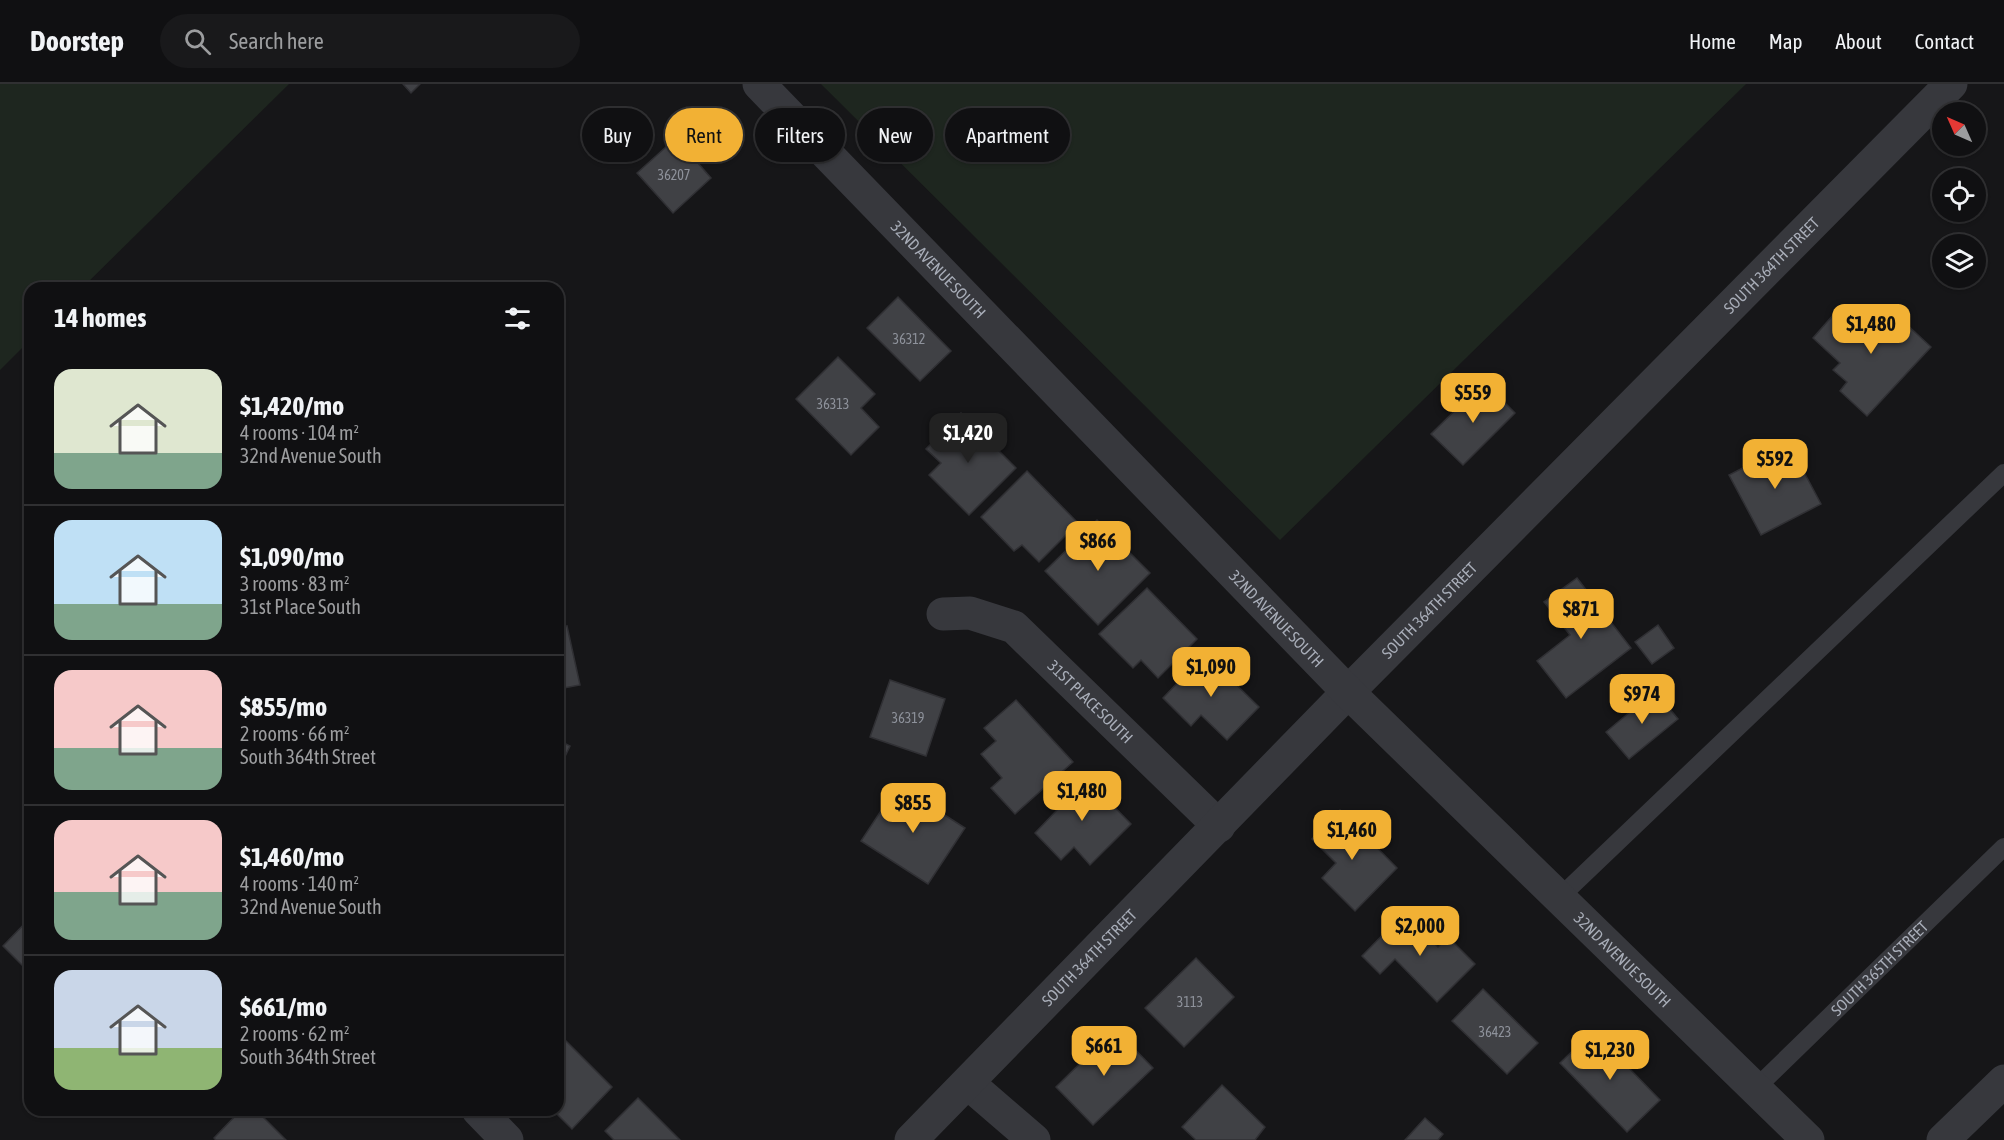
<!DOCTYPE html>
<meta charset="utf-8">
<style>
:root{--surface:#101012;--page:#19191b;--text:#f1f3f6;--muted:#9c9d9f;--line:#303032;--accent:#f2b134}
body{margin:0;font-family:"Asap Condensed",sans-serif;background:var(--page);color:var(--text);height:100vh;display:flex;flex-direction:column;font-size:22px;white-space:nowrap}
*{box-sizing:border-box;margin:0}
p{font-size:20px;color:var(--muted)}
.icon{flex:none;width:33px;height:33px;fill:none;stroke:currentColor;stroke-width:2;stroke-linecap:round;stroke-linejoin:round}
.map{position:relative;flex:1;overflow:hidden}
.panel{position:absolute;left:24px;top:198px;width:540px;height:834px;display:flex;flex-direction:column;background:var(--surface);border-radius:18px;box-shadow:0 2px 4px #0004,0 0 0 2px var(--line)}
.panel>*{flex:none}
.top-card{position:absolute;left:582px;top:24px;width:570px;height:54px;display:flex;gap:12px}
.needle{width:39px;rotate:315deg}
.controls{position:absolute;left:1932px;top:18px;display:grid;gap:12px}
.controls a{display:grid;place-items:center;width:54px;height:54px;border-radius:50%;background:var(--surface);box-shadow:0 2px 4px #0004,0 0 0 2px var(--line);font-size:30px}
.price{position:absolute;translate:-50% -51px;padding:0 14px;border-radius:12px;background:var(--accent);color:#111;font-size:20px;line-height:39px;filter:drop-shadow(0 2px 3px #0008)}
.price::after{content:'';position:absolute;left:50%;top:36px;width:18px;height:14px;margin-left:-9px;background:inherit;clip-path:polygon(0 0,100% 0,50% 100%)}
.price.on{background:#222;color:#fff}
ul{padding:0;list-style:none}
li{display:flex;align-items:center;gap:18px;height:150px;padding:0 30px}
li+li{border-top:2px solid var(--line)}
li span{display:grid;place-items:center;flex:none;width:168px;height:120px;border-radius:18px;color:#555}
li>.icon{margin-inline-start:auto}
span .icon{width:72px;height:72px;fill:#fffc;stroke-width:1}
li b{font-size:26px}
h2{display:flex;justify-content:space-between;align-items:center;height:72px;padding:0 30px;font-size:26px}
.tag{padding:0 21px;border-radius:27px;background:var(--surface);box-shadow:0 2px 4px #0004,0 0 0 2px var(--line);font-size:21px;line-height:54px}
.tag.on{background:var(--accent);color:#111}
header{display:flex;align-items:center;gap:36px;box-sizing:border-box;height:84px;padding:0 30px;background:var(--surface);border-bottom:2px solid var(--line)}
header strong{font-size:28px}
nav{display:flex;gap:33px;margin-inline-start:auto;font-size:21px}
.search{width:420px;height:54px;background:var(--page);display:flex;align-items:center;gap:15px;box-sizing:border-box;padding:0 21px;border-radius:33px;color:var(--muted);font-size:22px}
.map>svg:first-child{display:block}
.green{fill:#1e261f}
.building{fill:#404145;stroke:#303034;stroke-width:1.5}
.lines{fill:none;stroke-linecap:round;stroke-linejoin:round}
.service{stroke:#37383d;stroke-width:18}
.minor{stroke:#37383d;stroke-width:33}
.tertiary{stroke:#37383d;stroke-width:33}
.labels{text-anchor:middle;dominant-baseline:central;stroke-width:4.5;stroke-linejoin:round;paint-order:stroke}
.number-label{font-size:14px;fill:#8e929b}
.street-label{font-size:16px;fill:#a8adb8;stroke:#111113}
</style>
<header>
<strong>Doorstep</strong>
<div class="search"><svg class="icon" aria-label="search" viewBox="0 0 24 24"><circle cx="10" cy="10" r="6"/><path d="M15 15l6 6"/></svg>Search here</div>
<nav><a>Home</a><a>Map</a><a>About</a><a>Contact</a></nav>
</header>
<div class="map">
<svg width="2004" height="1056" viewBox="0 0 2004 1056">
<rect width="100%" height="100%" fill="#161618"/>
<g class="green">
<polygon points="0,0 289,0 82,204 30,204 30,256 0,286"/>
<polygon points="821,0 1746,0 1280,456"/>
</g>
<g class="building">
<polygon points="403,0 420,0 411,9"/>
<polygon points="676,54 711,94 673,129 637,89"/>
<polygon points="898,213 951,267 920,297 867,244"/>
<polygon points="1841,222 1869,248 1889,224 1931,263 1867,332 1840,307 1847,298 1833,286 1840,279 1813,254"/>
<polygon points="838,273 875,310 861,324 879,343 851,371 796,315"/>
<polygon points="1484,298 1515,329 1463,381 1431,350"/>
<polygon points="961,329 1016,384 969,431 929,391 941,379 926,365"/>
<polygon points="1789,360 1821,420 1761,451 1729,391"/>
<polygon points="1027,387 1078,439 1039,478 1022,461 1014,467 981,433"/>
<polygon points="1097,436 1150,489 1098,541 1045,487"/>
<polygon points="1577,494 1631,564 1566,614 1537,577 1570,551 1544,518"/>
<polygon points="1147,504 1197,555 1158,594 1141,576 1133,584 1099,550"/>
<polygon points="1658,541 1674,564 1652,580 1635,558"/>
<polygon points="567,542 580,601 558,605 558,544"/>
<polygon points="1205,570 1259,623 1227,656 1201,631 1191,642 1163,614"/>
<polygon points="890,596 945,615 926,672 870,653"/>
<polygon points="1655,607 1678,635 1629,675 1606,648"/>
<polygon points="1016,616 1073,678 1015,730 991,704 1002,694 981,670 996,657 984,644"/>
<polygon points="558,656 570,662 558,687"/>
<polygon points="1080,688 1131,740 1090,781 1074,763 1061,776 1035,749 1057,726 1050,718"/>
<polygon points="898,701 965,744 928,800 861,757"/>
<polygon points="1340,726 1397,784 1355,827 1322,794 1336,779 1312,755"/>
<polygon points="1404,829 1438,863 1448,853 1475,880 1437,918 1395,875 1380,890 1362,872"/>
<polygon points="30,834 30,889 3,862"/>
<polygon points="1196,874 1234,913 1184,963 1145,924"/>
<polygon points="1483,905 1538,959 1507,990 1452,937"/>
<polygon points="1115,945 1153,984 1093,1041 1056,1003"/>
<polygon points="1593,947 1660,1016 1627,1048 1560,979"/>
<polygon points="558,949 612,1003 572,1045 553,1026 558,1026"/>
<polygon points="1222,1001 1265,1043 1255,1056 1196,1056 1182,1043"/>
<polygon points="638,1014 680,1056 614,1056 605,1047"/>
<polygon points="241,1026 256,1026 286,1056 216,1056 214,1054"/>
<polygon points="1425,1034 1443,1050 1438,1056 1405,1056"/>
</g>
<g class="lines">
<g class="service">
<polyline points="1560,813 2004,389"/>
<path id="s1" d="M 1756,1004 L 2004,763"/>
</g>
<g class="minor">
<path id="s2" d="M 943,530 L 970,529 L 1014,543 L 1219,742"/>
<polyline points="969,1000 1034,1056"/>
<polyline points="478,1026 507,1056"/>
<path id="s3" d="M 911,1056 L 1348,608 L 1951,0"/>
<polyline points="1943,1056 2004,997"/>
</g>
<path class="tertiary" id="s4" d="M 759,0 L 1348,608 L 1808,1056"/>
</g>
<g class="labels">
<g class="number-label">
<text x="674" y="91">36207</text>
<text x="909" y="255">36312</text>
<text x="833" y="320">36313</text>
<text x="908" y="634">36319</text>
<text x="1190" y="918">3113</text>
<text x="1495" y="948">36423</text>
</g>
<g class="street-label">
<text stroke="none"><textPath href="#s3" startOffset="1227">SOUTH 364TH STREET</textPath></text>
<text stroke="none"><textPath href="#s4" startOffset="258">32ND AVENUE SOUTH</textPath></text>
<text stroke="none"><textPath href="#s3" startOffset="741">SOUTH 364TH STREET</textPath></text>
<text stroke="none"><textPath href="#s4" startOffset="744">32ND AVENUE SOUTH</textPath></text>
<text stroke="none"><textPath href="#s2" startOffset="180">31ST PLACE SOUTH</textPath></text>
<text stroke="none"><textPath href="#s3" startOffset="255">SOUTH 364TH STREET</textPath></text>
<text stroke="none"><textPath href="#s4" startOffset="1230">32ND AVENUE SOUTH</textPath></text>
<text stroke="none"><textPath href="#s1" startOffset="172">SOUTH 365TH STREET</textPath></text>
</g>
</g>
</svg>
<div class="controls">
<a><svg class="needle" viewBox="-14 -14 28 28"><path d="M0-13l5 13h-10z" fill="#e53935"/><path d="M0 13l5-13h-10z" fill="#9c9d9f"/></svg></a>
<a><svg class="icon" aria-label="locate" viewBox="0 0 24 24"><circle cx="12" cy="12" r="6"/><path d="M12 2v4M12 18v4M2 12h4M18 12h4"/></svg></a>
<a><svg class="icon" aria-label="layers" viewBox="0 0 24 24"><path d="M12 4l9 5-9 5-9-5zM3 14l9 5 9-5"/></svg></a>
</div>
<b class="price" style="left:1871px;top:271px">$1,480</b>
<b class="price" style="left:1473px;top:340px">$559</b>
<b class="price on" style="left:968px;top:380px">$1,420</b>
<b class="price" style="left:1775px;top:406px">$592</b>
<b class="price" style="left:1098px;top:488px">$866</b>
<b class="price" style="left:1581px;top:556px">$871</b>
<b class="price" style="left:1211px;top:614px">$1,090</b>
<b class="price" style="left:1642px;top:641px">$974</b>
<b class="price" style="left:1082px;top:738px">$1,480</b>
<b class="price" style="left:913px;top:750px">$855</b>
<b class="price" style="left:1352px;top:777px">$1,460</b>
<b class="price" style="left:1420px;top:873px">$2,000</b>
<b class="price" style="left:1104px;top:993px">$661</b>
<b class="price" style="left:1610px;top:997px">$1,230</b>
<div class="top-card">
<a class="tag">Buy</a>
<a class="tag on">Rent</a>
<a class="tag">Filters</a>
<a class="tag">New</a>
<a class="tag">Apartment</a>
</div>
<section class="panel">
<h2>14 homes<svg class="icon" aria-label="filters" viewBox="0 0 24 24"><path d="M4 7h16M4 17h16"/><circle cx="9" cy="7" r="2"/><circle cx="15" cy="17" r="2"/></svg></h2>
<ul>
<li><span style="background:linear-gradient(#dfe7d0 70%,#7fa58c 0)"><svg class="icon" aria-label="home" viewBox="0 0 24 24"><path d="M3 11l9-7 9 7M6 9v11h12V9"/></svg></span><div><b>$1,420/mo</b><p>4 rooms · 104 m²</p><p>32nd Avenue South</p></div></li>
<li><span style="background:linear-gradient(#bfe0f5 70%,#7fa58c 0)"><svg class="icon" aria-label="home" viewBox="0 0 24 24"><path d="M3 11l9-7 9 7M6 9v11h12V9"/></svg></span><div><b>$1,090/mo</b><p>3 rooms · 83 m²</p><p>31st Place South</p></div></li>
<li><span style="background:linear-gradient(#f6c9c9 65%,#7fa58c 0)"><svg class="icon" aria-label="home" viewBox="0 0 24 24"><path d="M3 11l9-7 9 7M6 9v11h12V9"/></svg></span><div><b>$855/mo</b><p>2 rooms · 66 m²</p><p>South 364th Street</p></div></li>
<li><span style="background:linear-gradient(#f6c9c9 60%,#7fa58c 0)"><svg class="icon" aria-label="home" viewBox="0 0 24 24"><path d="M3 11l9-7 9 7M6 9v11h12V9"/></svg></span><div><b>$1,460/mo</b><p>4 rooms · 140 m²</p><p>32nd Avenue South</p></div></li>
<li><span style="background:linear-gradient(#c9d6e8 65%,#8fb573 0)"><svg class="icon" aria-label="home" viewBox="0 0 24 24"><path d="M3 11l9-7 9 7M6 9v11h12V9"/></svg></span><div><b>$661/mo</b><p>2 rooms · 62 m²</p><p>South 364th Street</p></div></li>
</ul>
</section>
</div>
